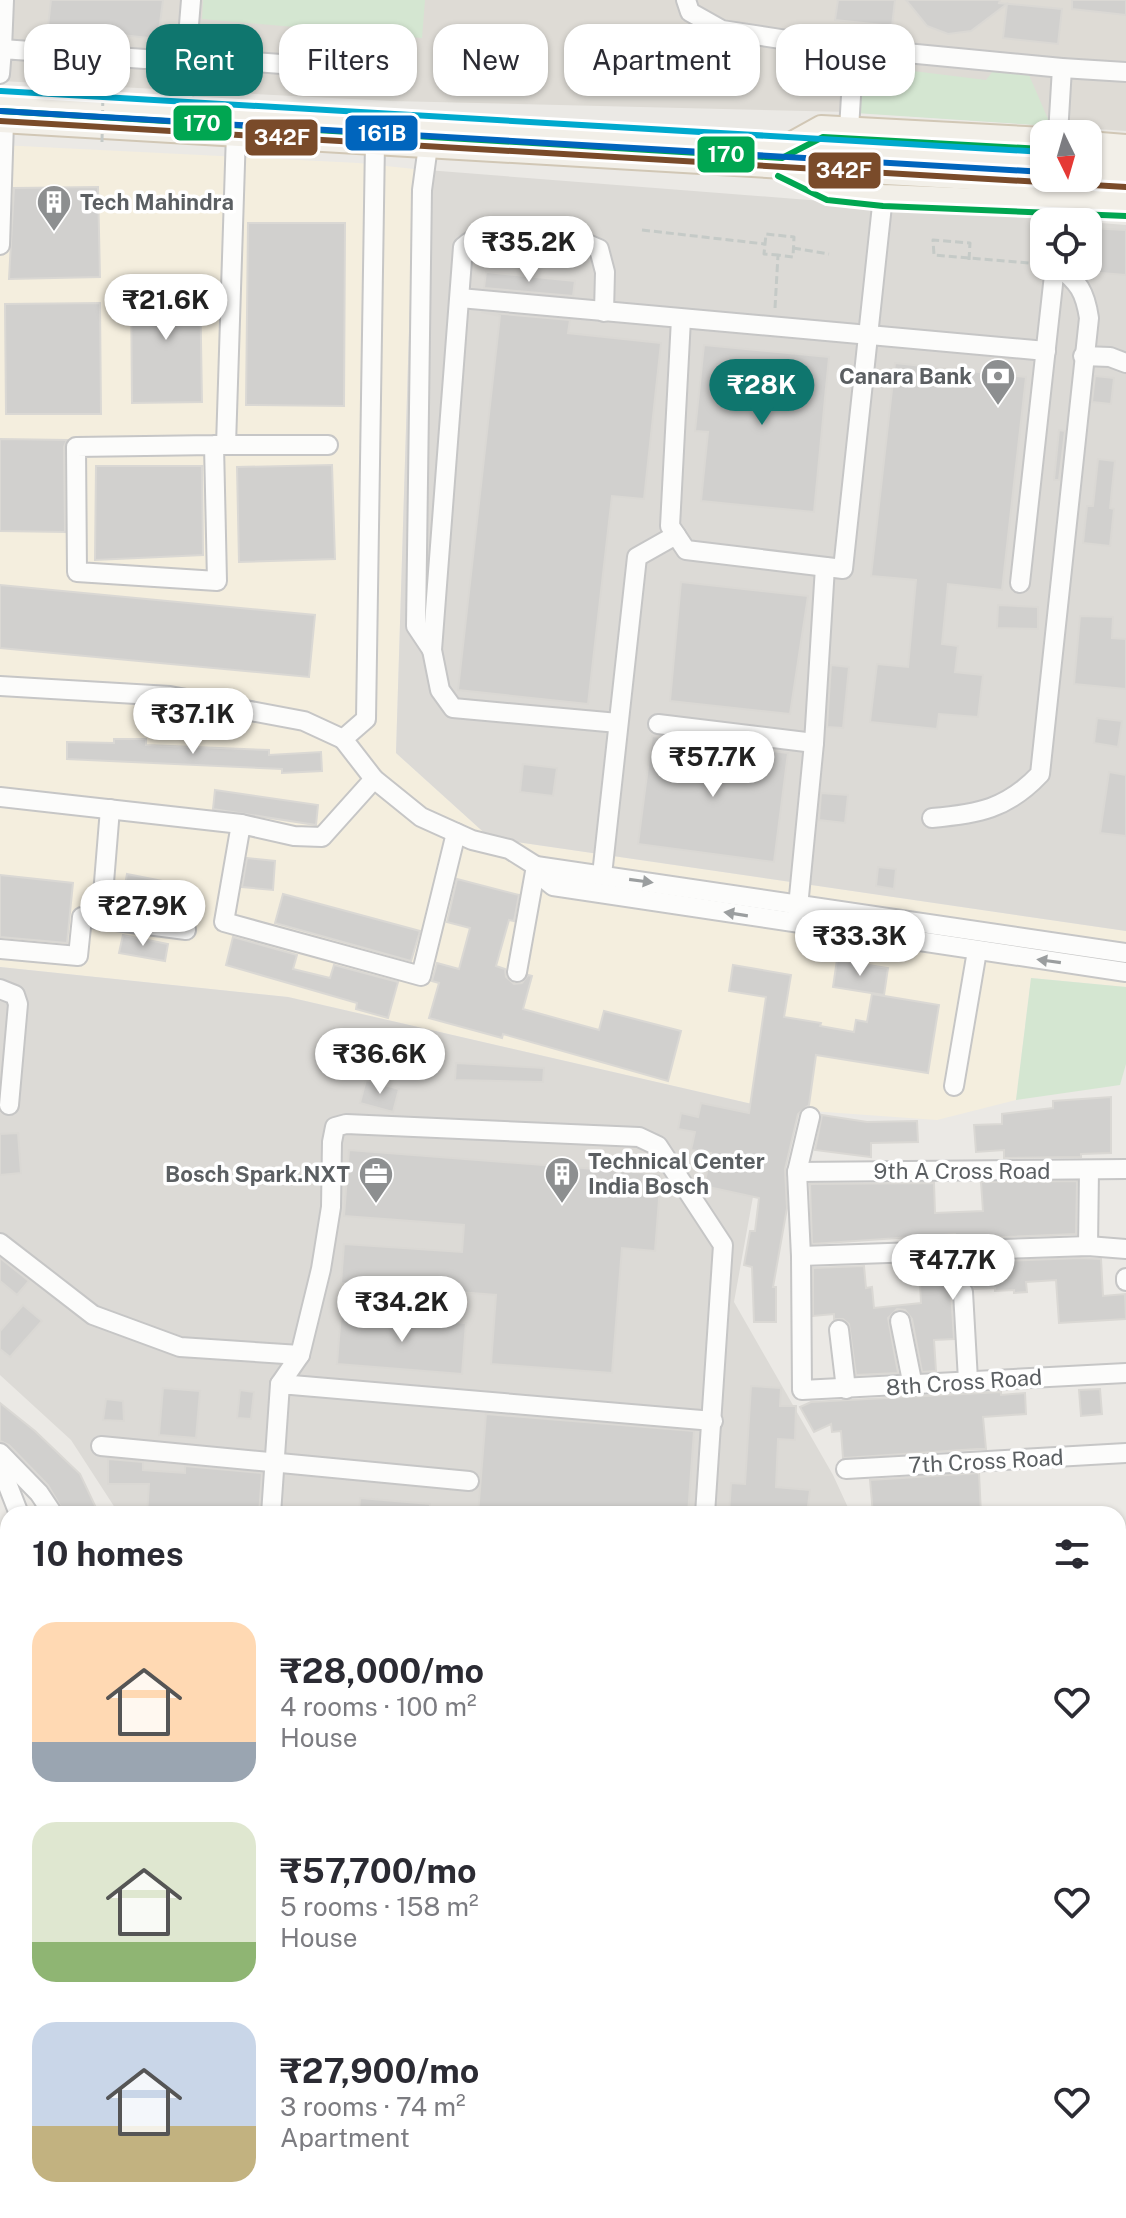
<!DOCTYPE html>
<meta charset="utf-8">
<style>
:root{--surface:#fff;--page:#f7f7f7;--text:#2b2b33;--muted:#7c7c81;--accent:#0f766e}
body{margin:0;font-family:"Public Sans",sans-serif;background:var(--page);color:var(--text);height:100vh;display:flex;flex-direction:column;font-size:30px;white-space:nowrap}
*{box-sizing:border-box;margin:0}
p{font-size:26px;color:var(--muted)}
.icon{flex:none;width:44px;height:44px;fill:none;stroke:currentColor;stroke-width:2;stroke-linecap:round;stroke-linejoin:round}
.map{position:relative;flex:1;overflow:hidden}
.panel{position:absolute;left:0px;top:1506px;width:1126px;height:712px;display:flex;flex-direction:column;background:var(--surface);border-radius:24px 24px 0 0;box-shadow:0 2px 6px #0004}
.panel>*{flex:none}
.guide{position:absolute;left:24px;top:24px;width:1078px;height:72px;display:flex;gap:16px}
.needle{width:52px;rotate:175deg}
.fabs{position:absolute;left:1030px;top:120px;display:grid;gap:16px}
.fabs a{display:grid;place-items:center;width:72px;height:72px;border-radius:16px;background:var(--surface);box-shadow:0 2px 6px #0004;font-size:40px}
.price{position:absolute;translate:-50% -68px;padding:0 18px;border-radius:28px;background:#fff;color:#222;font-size:26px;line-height:52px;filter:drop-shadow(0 2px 4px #0008)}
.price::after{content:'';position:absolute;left:50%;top:48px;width:24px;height:18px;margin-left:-12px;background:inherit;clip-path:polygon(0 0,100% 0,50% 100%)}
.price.on{background:var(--accent);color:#fff}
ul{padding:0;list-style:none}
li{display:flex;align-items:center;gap:24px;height:200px;padding:0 32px}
li span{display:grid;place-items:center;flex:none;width:224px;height:160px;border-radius:24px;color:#555}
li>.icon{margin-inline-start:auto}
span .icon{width:96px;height:96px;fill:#fffc;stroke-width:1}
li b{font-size:34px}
h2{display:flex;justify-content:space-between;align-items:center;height:96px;padding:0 32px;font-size:34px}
.pill{padding:0 28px;border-radius:24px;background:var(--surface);box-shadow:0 2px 6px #0004;font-size:28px;line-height:72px}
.pill.on{background:var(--accent);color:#fff}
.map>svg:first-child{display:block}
.commercial{fill:#f4eede}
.industrial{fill:#dcdad6;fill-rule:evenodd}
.education{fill:#dedbd5}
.green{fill:#d4e6d1}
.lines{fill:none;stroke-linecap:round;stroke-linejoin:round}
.stream{stroke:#bbdef3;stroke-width:5}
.building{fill:#d1d0ce;stroke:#dad8d4;stroke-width:2}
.minor-casing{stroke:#c6c6c6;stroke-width:22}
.major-casing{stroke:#d1c7b5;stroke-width:26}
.path{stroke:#c5cac7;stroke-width:3;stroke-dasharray:8 4;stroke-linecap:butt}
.minor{stroke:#fcfcfb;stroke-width:18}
.major{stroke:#f2efe8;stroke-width:22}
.path-bridge{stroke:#c5cac7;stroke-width:3;stroke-dasharray:8 4;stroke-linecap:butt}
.bus-1-casing{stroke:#fff;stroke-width:12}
.bus-2-casing{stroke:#fff;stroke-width:12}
.bus-3-casing{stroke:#fff;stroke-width:12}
.bus-4-casing{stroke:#fff;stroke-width:12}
.bus-1{stroke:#7a4b2a;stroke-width:6}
.bus-2{stroke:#00a651;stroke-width:6}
.bus-3{stroke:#0065bd;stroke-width:6}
.bus-4{stroke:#00a9ce;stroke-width:6}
.oneway{fill:#9b9e9f}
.labels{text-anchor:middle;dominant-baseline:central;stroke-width:7;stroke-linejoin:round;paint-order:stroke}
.poi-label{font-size:22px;font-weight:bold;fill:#5b5f62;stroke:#fff;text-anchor:start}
.street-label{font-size:22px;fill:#5b5f62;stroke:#fff}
.line-badge{stroke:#fff;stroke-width:3}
.badge-label{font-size:22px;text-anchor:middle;font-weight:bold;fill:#fff}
</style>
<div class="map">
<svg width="1126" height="2218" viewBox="0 0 1126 2218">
<rect width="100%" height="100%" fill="#ebe9e5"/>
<g class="commercial">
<polygon points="0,145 359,163 414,169 396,753 490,838 1126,931 1126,987 1031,978 1016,1100 937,1120 769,1108 288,997 0,967"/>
<polygon points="1118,2017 1126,2076 1126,2216 1068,2217 1068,2210 1118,2210"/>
</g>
<g class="industrial">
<path d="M 414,169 L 1126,225 L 1126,931 L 490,838 L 396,753 ZM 1044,222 L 1088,222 L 1088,266 L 1044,266 Z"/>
<polygon points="0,967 288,997 769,1108 734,1302 833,1475 851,1514 119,1514 71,1440 0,1375"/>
</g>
<polygon class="education" points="0,0 1126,0 1126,131 850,112 391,101 0,81"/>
<g class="green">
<polygon points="203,0 425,0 422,38 202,19"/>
<polygon points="872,59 910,64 913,71 986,80 993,71 1029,75 1051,126 855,113 858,78"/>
<polygon points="1031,978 1126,987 1126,1064 1120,1085 1016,1100"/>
</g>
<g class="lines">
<g class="stream">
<polyline points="1118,1739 1118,1738"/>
<polyline points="1053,2210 1053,2218"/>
</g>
</g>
<g class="building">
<polygon points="51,0 163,0 158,39 48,27"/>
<polygon points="838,0 895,0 892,26 835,20"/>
<polygon points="906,0 1000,0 999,3 1062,9 1058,44 1003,38 1007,4 971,31 948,34 927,26"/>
<polygon points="1072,0 1126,0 1126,15 1072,9"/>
<polygon points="98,187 100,277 9,279 14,188"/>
<polygon points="248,223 345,223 344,406 246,405"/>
<polygon points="1088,228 1126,230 1126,275 1088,272"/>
<polygon points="486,272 575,281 573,296 484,288"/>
<polygon points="200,281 202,402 132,403 131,283"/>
<polygon points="100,303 101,414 6,414 5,304"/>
<polygon points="481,312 570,320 568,333 661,343 644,499 612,496 588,704 458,690 500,316"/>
<polygon points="704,345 829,357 814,512 701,501 708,432 695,431"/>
<polygon points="895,363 1026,377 1002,590 948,584 942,644 958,646 955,672 983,675 978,717 939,714 937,729 870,722 877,664 908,667 916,580 871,576"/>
<polygon points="1095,376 1114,378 1111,404 1092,402"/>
<polygon points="1059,430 1065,431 1059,480 1054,480"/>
<polygon points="0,439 67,440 64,447 65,532 0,531"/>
<polygon points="1098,459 1115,461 1110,508 1114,509 1110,546 1083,543 1087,506 1093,506"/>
<polygon points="332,465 335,559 239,562 237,467"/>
<polygon points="96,466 202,466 203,555 95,560"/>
<polygon points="681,582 808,596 790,714 670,701"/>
<polygon points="0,585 315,615 309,677 0,648"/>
<polygon points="998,605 1038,607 1038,629 997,628"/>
<polygon points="1080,616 1113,617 1112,638 1126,639 1126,689 1074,684"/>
<polygon points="831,665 849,667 843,728 827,727"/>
<polygon points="1097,718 1122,721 1118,747 1094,743"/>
<polygon points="652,736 788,753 774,862 638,844"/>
<polygon points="114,739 146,739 146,745 269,750 269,755 321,752 322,771 282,773 282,769 67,759 67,742 114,743"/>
<polygon points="523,764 557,768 553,796 520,792"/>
<polygon points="1109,772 1126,775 1126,836 1100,833"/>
<polygon points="215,790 318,805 316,825 213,809"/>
<polygon points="821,793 848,795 845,823 819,820"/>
<polygon points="247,858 275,861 273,890 242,887"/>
<polygon points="878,867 896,869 894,889 876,886"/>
<polygon points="127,874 178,884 173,911 122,901"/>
<polygon points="0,875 73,883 67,943 0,937"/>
<polygon points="457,879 519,895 514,921 509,920 496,966 505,969 506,977 514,984 522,983 528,975 532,976 523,1009 599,1030 604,1011 681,1031 668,1081 503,1034 502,1038 429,1018 439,983 432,981 437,963 459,969 470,928 447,922"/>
<polygon points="283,894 420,931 411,961 275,923"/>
<polygon points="123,935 168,944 165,961 119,953"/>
<polygon points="233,937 297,955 293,969 330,978 334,965 398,982 388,1018 356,1009 357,1003 226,965"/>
<polygon points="837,960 888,968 884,995 833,987"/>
<polygon points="733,965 791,975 784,1017 821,1023 820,1026 854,1032 856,1020 867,1022 872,994 939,1005 928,1073 816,1055 809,1105 798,1114 785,1169 787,1208 773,1287 776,1287 776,1322 754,1322 752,1267 744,1265 750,1231 755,1231 759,1198 704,1186 711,1153 691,1150 695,1132 678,1129 681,1113 698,1117 701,1103 749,1113 766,997 729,991"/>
<polygon points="456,1063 544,1068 543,1082 455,1080"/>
<polygon points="366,1080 399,1089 393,1112 360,1103"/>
<polygon points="1111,1097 1111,1153 1081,1154 1081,1157 1004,1158 1004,1150 976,1152 974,1125 1002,1124 1002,1114 1053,1108 1053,1101"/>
<polygon points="822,1115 867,1122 917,1121 918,1142 871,1143 871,1157 815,1150"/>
<polygon points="18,1133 21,1173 0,1175 0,1134"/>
<polygon points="349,1150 661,1174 655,1251 622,1248 612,1373 491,1364 496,1295 341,1283 344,1244 462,1252 464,1225 344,1216"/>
<polygon points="1077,1181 1076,1234 956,1239 955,1234 812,1244 810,1184 934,1183 935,1213 983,1211 981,1182"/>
<polygon points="0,1258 29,1281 17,1295 0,1281"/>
<polygon points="1080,1258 1101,1259 1103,1296 1125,1294 1126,1319 1059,1323 1056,1280 1026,1282 1027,1292 1014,1293 1014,1290 995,1291 995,1288 974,1289 969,1282 962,1280 956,1282 951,1292 954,1339 934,1340 936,1371 922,1372 912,1319 905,1310 897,1309 888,1318 898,1373 856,1375 849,1324 843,1319 834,1319 834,1314 813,1316 813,1268 864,1266 866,1288 872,1287 874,1308 921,1303 919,1264"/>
<polygon points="23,1305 42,1321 10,1357 0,1349 0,1331"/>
<polygon points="341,1313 466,1323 462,1374 337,1364"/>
<polygon points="751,1386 781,1388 780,1406 796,1406 795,1440 778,1439 776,1487 810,1490 807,1514 729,1514 731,1483 745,1484"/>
<polygon points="163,1388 200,1391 196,1438 159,1435"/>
<polygon points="1100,1389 1102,1414 1081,1416 1079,1390"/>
<polygon points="240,1390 254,1392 251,1419 237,1418"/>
<polygon points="1001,1392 1001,1395 1025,1393 1026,1414 983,1417 986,1449 977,1449 843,1458 841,1431 832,1432 831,1424 814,1432 800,1407 811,1402"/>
<polygon points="106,1399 123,1401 124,1421 103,1420"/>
<polygon points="0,1403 35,1431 80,1474 99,1514 65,1514 48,1485 9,1445 0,1441"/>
<polygon points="486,1414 694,1431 688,1514 478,1514"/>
<polygon points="108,1459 143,1462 143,1470 185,1473 185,1466 262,1473 259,1514 147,1514 149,1484 108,1484"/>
<polygon points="979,1473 981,1514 873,1514 870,1480"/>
<polygon points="360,1498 430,1504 430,1514 359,1514"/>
</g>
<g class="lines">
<g class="minor-casing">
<g id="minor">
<polyline points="686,0 690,12 722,30 813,44 1062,68 1126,72"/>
<polyline points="2,49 4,0"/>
<polyline points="185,57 390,72"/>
<polyline points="0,74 2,49 145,59"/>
<polyline points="182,111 191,0"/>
<polyline points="849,129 854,47"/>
<polyline points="236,133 226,445 328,445"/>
<polyline points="1058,134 1062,68"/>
<polyline points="375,142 366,719 343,739 374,779 421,817 472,840 509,849 536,866 1126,953"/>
<polyline points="428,146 422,190 416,626 432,650"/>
<polyline points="1060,222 1063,203"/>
<polyline points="0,245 4,122"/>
<polyline points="460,298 1046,351"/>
<path d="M 604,312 L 605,272 L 599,249 C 558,230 500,215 463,247 L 432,650 L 440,690 L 453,708 L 618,723"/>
<polyline points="681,319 670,526 686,550 843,569 883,196"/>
<polyline points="1083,356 1110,357 1126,363"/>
<polyline points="214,445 217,581 77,572 76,447 214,445 226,445"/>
<polyline points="1020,583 1055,266"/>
<polyline points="0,686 170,696 304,721 343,739"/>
<polyline points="658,724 814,743"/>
<polyline points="374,779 322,837 294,836 241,824 224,922 421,976 456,833"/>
<polyline points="0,797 241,824"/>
<polyline points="110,809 101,919 186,930"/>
<path d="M 932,818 C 978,814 1007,809 1040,774 L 1089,318 C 1085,292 1079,282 1057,266"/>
<polyline points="536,866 543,878 553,886 1126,972"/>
<polyline points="602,875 637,557 676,535"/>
<polyline points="797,917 814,743 825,567"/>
<polyline points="0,949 78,956 82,917 101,919"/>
<polyline points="517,972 536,866"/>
<polyline points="0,989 15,995 18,1004 9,1105"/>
<polyline points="954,1086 977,951"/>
<polyline points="810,1117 797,1172 801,1256 802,1390 1126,1373"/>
<polyline points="797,1172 1126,1169"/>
<polyline points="0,1243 93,1315 180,1347 300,1355"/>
<polyline points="1088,1246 1089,1170"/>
<polyline points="801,1256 1088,1246 1126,1249"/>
<polyline points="1126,1278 1126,1281"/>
<polyline points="963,1292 968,1380"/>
<polyline points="900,1321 913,1386"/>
<polyline points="839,1330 846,1389"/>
<polyline points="280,1384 300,1355 321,1269 331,1207 332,1142 335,1127 346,1124 639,1137 658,1146 723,1245 705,1514"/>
<polyline points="101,1446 469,1481"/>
<polyline points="0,1453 39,1493 53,1514"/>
<polyline points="0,1465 19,1514"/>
<polyline points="846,1469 1126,1453"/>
<polyline points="271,1514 280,1384 713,1421"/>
<polyline points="1118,1538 1126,1538"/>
<polyline points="0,1550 8,1546"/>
<polyline points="1118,1623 1126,1623"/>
<polyline points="1118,1699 1126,1699"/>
<polyline points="0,1734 8,1733"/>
<polyline points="1118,1769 1126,1767"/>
<polyline points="0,1958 8,1959"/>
<polyline points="0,2028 8,2091"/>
<polyline points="23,2210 24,2218"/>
<polyline points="467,2210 572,2218"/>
<polyline points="723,2210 726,2218"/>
<polyline points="117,2218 173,2210"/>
<polyline points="225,2218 246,2215 332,2218"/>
<polyline points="681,2218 682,2210"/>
<polyline points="744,2218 745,2210"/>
</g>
</g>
<g class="major-casing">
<g id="major">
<polyline points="0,101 1044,162"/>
<polyline points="0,121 1126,187"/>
<polyline points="1088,143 1126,146"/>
<polyline points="785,147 821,127 1044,139"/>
<polyline points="1088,164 1126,166"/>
<polyline points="789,170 828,190 883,196 1126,206"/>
<polyline points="1126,1847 1123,1907 1126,1979"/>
</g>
</g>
<g class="path">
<polyline points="642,230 765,244"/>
<polyline points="793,248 829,254"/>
<polyline points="969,260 970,243 933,240 934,255 1040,264"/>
<polyline points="775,308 778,255 793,257 794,237 766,234 764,254 778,255"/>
</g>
<use href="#minor" class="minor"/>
<use href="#major" class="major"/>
<g class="path-bridge">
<polyline points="102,142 103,91"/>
<polyline points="486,2218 486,2210"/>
</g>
<g class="bus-1-casing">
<polyline id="bus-1" points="0,121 1126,187"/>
</g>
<g class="bus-2-casing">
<g id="bus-2">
<polyline points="0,111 782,158 823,137 1043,149"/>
<polyline points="778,176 827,200 883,206 1126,216"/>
</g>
</g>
<g class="bus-3-casing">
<polyline id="bus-3" points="1,111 1044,172"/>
</g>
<g class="bus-4-casing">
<polyline id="bus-4" points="1,91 1044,152"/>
</g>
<use href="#bus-1" class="bus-1"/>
<use href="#bus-2" class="bus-2"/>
<use href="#bus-3" class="bus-3"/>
<use href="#bus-4" class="bus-4"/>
</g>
<defs><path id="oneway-solid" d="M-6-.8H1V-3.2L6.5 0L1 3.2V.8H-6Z" transform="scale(2)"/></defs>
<g class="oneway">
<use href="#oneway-solid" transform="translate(641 881) rotate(8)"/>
<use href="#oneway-solid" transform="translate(736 914) rotate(-171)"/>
<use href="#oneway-solid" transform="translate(1049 961) rotate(-172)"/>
</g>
<defs>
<g id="building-pin" transform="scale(1.8)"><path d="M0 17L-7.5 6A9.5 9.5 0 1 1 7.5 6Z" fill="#8d8f90" stroke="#fff"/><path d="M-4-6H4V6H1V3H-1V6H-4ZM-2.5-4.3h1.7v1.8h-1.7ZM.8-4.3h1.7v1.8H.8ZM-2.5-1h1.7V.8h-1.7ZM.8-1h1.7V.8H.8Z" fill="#fff"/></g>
<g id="bank-pin" transform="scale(1.8)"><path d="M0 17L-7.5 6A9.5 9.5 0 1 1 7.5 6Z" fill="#8d8f90" stroke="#fff"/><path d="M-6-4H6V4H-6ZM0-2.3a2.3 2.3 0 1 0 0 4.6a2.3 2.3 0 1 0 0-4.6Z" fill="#fff"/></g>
<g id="office-pin" transform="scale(1.8)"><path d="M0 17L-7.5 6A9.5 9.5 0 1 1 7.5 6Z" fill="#8d8f90" stroke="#fff"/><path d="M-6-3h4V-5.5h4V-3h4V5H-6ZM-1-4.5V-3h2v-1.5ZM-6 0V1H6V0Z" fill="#fff"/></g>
</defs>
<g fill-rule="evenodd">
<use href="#building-pin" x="54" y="202"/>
<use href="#bank-pin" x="998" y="376"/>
<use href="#office-pin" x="376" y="1174"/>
<use href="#building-pin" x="562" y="1174"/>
</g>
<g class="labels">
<g class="poi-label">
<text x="80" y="202">Tech Mahindra</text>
<text x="972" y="376" text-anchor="end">Canara Bank</text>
<text x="588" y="1161">Technical Center<tspan x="588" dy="25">India Bosch</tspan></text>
<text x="350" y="1174" text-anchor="end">Bosch Spark.NXT</text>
</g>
<g class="street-label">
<text x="962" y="1171">9th A Cross Road</text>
<text transform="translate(964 1382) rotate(-4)">8th Cross Road</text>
<text transform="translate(986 1461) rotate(-3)">7th Cross Road</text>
</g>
</g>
<g class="line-badge">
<rect x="172" y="104" width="61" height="38" rx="8" fill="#00a651"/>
<rect x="344" y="114" width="75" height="38" rx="8" fill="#0065bd"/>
<rect x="244" y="118" width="75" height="39" rx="8" fill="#7a4b2a"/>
<rect x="696" y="135" width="60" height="39" rx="8" fill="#00a651"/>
<rect x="807" y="151" width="75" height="39" rx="8" fill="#7a4b2a"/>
</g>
<g class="badge-label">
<text x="202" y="131">170</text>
<text x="382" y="141">161B</text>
<text x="282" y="145">342F</text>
<text x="726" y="162">170</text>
<text x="844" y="178">342F</text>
</g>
</svg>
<div class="fabs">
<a><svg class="needle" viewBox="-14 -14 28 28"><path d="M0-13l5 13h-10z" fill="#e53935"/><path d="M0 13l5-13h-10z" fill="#7c7c81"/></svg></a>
<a><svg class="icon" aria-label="locate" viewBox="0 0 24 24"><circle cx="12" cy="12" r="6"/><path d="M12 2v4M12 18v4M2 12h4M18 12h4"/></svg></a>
</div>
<b class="price" style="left:529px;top:284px">₹35.2K</b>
<b class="price" style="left:166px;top:342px">₹21.6K</b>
<b class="price on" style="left:762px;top:427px">₹28K</b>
<b class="price" style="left:193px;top:756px">₹37.1K</b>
<b class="price" style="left:713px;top:799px">₹57.7K</b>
<b class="price" style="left:143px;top:948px">₹27.9K</b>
<b class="price" style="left:860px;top:978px">₹33.3K</b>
<b class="price" style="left:380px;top:1096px">₹36.6K</b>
<b class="price" style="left:953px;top:1302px">₹47.7K</b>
<b class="price" style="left:402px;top:1344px">₹34.2K</b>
<div class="guide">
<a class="pill">Buy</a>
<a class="pill on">Rent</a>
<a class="pill">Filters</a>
<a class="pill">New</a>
<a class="pill">Apartment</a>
<a class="pill">House</a>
</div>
<section class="panel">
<h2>10 homes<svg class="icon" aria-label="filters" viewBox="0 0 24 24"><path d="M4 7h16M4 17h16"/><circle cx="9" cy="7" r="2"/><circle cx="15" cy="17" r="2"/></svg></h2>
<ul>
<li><span style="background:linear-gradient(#ffd9b3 75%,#9aa5b1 0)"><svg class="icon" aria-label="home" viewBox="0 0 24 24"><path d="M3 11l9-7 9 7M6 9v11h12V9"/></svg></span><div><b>₹28,000/mo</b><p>4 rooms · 100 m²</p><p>House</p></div><svg class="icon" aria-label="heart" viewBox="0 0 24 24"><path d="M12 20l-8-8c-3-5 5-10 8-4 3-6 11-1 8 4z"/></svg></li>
<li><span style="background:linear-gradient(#dfe7d0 75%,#8fb573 0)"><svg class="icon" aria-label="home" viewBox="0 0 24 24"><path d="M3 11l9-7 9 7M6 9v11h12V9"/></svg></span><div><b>₹57,700/mo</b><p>5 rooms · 158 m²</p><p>House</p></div><svg class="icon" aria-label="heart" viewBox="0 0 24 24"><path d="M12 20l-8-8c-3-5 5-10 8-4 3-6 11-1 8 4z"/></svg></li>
<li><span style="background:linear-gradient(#c9d6e8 65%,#c2b280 0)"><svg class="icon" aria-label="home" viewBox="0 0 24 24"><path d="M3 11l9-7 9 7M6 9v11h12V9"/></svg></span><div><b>₹27,900/mo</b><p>3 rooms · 74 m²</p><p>Apartment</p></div><svg class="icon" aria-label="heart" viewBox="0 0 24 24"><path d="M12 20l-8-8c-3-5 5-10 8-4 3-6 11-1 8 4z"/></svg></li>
</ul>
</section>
</div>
